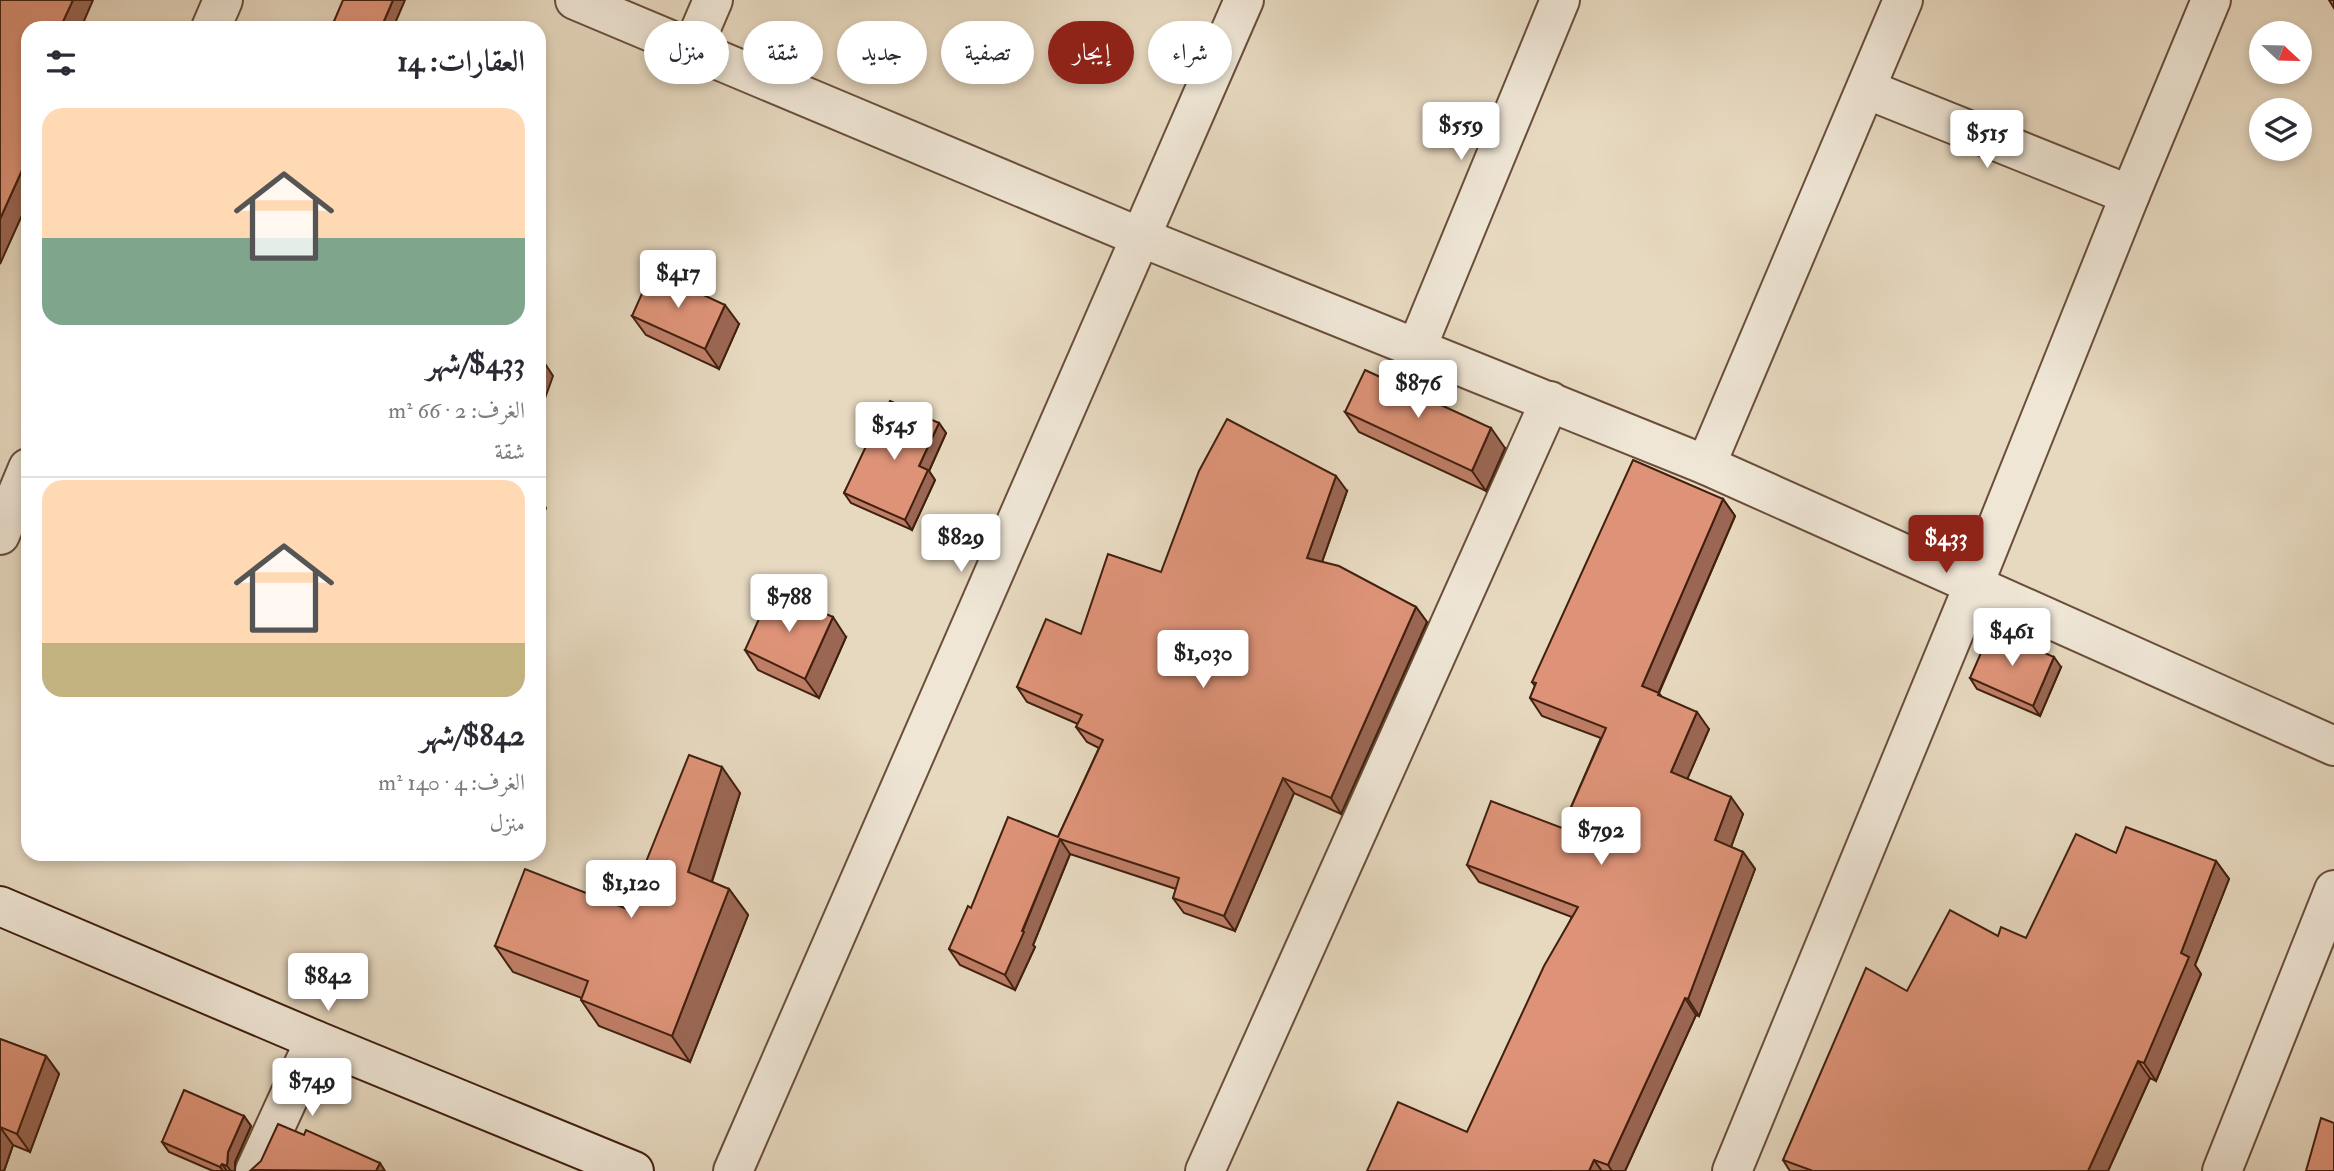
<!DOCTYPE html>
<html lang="ar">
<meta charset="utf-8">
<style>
:root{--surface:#fff;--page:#f7f7f7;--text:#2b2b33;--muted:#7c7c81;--line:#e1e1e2;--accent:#8f2418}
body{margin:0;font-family:"IM FELL Double Pica",Amiri,serif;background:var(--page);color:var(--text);direction:rtl;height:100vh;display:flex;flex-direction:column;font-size:26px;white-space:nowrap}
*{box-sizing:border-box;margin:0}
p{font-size:23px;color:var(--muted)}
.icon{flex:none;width:38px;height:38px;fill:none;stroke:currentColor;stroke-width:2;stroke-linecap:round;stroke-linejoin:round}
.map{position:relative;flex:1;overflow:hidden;direction:ltr}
.sheet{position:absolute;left:21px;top:21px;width:525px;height:840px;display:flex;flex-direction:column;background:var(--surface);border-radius:21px;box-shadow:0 4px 10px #0003;direction:rtl}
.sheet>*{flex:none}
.hud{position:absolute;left:567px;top:21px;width:665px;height:63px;direction:rtl;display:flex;gap:14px}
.needle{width:46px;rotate:112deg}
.buttons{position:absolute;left:2249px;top:21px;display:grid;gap:14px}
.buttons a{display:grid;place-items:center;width:63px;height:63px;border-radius:50%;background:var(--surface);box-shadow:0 4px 10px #0003;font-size:35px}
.price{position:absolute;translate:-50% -60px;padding:0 16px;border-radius:7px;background:#fff;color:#222;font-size:23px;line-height:46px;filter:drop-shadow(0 2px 4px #0008)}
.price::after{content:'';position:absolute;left:50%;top:42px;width:21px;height:16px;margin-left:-10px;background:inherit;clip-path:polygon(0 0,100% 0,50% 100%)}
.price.active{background:var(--accent);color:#fff}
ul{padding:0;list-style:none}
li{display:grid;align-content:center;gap:14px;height:371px;padding:0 21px}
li+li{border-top:2px solid var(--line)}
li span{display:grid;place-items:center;height:217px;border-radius:21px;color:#555}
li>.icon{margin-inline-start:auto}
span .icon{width:126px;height:126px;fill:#fffc;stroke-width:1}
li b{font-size:30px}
h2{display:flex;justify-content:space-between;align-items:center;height:84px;padding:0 21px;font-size:30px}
.tag{padding:0 24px;border-radius:32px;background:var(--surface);box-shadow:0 4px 10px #0003;font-size:24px;line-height:63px}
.tag.active{background:var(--accent);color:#fff}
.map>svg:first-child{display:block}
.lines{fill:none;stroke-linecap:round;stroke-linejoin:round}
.street-casing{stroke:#6a4e3a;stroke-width:42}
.secondary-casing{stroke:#41200e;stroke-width:42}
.street{stroke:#efe6d6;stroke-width:38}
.secondary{stroke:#efe6d6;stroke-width:38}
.wall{fill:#bf7e67;stroke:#41200e;stroke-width:2}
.shaded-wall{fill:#9b6754;stroke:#41200e;stroke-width:2}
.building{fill:#de9378;stroke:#41200e;stroke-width:2}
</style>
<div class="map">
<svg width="2334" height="1171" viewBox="0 0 2334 1171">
<rect width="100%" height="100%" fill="#e7d9c0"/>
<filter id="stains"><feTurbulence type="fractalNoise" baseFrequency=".00286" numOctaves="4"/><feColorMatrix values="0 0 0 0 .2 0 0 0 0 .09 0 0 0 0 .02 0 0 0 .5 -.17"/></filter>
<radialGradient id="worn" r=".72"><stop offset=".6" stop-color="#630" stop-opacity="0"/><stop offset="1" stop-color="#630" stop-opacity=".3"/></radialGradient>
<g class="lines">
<g class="street-casing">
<g id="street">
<polyline points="575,0 1140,237 1706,465 2334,746"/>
<polyline points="211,28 223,0"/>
<polyline points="692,49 713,0"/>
<polyline points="1866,89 2130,195"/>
<polyline points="1417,347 1560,0"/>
<polyline points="1706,465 1903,0"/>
<polyline points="0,535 28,468"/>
<polyline points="255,1171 315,1040"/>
<polyline points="733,1171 1244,0"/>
<polyline points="1205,1171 1550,401"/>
<polyline points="1732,1171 1974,584 2130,195 2211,0"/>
<polyline points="2222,1171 2334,890"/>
</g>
</g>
<g class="secondary-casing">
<polyline id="secondary" points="0,906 315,1040 634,1171"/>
</g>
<use href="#street" class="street"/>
<use href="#secondary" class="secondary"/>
</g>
<g class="wall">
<polygon points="2329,0 2334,0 2334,8"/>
<polygon points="632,316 739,324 719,369 646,335"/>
<polygon points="1345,412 1505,448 1486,491 1359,432"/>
<polygon points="939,423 946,433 929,471 935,480 912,530 851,503 844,493 870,444"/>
<polygon points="1347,491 1322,562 1416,607 1427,622 1341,814 1294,793 1235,931 1184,913 1173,898 1176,889 1070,854 1033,945 1035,947 1015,990 960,965 949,949 971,908 1058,837 1099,748 1087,742 1076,727 1078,724 1027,702 1017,687 1081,634 1161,572"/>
<polygon points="1723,499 1735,516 1659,693 1662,697 1709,729 1687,779 1743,814 1731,847 1743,852 1755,869 1699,1016 1696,1015 1625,1171 1367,1171 1467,1132 1572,917 1479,882 1467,865 1562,828 1601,738 1542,716 1530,698 1535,686 1532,682"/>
<polygon points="846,637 819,698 758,670 745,650"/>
<polygon points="2061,667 2040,716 1977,689 1970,678"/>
<polygon points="740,793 712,882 729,889 748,915 690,1062 599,1026 581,1000 582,998 513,972 495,946 627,909"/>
<polygon points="2216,861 2229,879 2195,965 2201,974 2156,1081 2150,1078 2108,1171 1790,1171 1783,1160 1907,991 1998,936 2026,938"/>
<polygon points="0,1039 46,1056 59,1074 30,1152 13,1145 4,1171 0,1171"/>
<polygon points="244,1116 251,1126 235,1162 235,1171 213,1171 169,1152 162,1142"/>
</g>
<g class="shaded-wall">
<polygon points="73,0 93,0 81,28 60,28"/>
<polygon points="393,0 405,0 393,28 381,28"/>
<polygon points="28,157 28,202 0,264 0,219"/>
<polygon points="725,305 739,324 719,369 705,349"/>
<polygon points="540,356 553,376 539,415 539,358"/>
<polygon points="939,423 946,433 929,471 935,480 912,530 905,520 919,466"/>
<polygon points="1491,428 1505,448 1486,491 1472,471"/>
<polygon points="1336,476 1347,491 1318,573 1307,558"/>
<polygon points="539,497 546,508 539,527"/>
<polygon points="1723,499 1735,516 1654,703 1642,686"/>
<polygon points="1416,607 1427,622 1341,814 1331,798"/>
<polygon points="833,617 846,637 819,698 805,679"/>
<polygon points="2054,657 2061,667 2040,716 2033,706"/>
<polygon points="1697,712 1709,729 1683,789 1671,772"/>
<polygon points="722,767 740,793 706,899 688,872"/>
<polygon points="1283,778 1294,793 1235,931 1224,916"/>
<polygon points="1731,797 1743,814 1727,858 1715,840"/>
<polygon points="1060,839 1070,854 1033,945 1035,947 1015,990 1005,975"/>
<polygon points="1743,852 1755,869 1699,1016 1688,999"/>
<polygon points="2216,861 2229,879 2195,965 2201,974 2156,1081 2144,1063 2181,953"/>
<polygon points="729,889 748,915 690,1062 672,1036"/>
<polygon points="1685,998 1696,1015 1625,1171 1612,1171 1608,1165"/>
<polygon points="46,1056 59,1074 30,1152 17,1134"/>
<polygon points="2138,1061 2150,1078 2108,1171 2088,1171"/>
<polygon points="244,1116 251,1126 235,1162 235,1171 231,1171 227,1166 228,1152"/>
<polygon points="0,1127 13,1145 4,1171 0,1171"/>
<polygon points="1594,1160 1602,1171 1589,1171"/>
<polygon points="380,1163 385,1171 376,1171"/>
<polygon points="222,1164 227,1171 223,1171 220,1167"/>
</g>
<g class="building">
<polygon points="0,0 73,0 60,28 28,28 28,157 0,219"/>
<polygon points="343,0 393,0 381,28 338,28 332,26"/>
<polygon points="652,271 725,305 705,349 632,316"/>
<polygon points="1365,370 1491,428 1472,471 1345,412"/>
<polygon points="890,401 939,423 919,466 928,470 905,520 844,493 868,442 870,444"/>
<polygon points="1227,419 1336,476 1307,558 1339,566 1416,607 1331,798 1283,778 1224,916 1173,898 1179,878 1060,839 1022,931 1024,932 1005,975 949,949 968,906 971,908 1008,817 1058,837 1103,740 1076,727 1082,715 1017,687 1046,619 1081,634 1108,554 1161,572 1199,471"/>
<polygon points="1633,460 1723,499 1642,686 1659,693 1658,695 1697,712 1671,772 1731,797 1715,840 1743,852 1688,999 1685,998 1608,1165 1594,1160 1589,1171 1367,1171 1398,1102 1467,1132 1544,966 1578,907 1467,865 1491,801 1562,828 1606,728 1530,698 1536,683 1532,682"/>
<polygon points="772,590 833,617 805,679 745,650"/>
<polygon points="1991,630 2054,657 2033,706 1970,678"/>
<polygon points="689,755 722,767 688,872 729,889 672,1036 581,1000 588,981 495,946 525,869 627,909"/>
<polygon points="2126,827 2216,861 2181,953 2189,957 2144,1063 2138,1061 2088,1171 1813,1171 1783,1160 1866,968 1907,991 1950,910 1998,936 2001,927 2026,938 2076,834 2116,853"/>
<polygon points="0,1039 46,1056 17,1134 0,1127"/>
<polygon points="184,1090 244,1116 228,1152 227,1166 222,1164 220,1167 162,1142"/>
<polygon points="2321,1118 2334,1123 2334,1171 2306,1171"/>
<polygon points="278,1124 304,1135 306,1130 380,1163 376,1171 251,1170 261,1161"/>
</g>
<rect width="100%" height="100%" filter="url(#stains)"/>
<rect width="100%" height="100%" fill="url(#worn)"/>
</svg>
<div class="buttons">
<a><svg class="needle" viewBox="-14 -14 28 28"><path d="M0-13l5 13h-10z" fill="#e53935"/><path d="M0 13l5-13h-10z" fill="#7c7c81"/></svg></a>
<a><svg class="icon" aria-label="layers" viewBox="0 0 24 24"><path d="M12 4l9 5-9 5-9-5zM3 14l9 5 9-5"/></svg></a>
</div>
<b class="price" style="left:1461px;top:162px">$559</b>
<b class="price" style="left:1987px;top:170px">$515</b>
<b class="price" style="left:678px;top:310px">$417</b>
<b class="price" style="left:1418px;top:420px">$876</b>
<b class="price" style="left:894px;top:462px">$545</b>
<b class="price" style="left:961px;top:574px">$829</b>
<b class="price active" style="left:1946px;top:575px">$433</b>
<b class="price" style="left:789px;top:634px">$788</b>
<b class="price" style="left:2012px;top:668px">$461</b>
<b class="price" style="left:1203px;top:690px">$1,030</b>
<b class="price" style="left:1601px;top:867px">$792</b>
<b class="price" style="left:631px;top:920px">$1,120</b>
<b class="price" style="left:328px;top:1013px">$842</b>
<b class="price" style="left:312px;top:1118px">$749</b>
<div class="hud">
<a class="tag">شراء</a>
<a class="tag active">إيجار</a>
<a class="tag">تصفية</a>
<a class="tag">جديد</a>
<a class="tag">شقة</a>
<a class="tag">منزل</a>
</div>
<section class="sheet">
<h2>العقارات: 14<svg class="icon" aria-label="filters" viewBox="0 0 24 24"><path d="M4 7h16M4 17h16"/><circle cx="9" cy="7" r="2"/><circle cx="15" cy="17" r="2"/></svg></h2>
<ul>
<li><span style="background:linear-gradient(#ffd9b3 60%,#7fa58c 0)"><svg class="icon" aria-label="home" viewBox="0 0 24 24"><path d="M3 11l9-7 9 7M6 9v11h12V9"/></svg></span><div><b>$433/شهر</b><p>الغرف: 2 · 66 m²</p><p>شقة</p></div></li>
<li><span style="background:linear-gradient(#ffd9b3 75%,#c2b280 0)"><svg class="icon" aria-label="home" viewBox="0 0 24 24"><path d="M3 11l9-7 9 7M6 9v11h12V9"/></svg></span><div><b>$842/شهر</b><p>الغرف: 4 · 140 m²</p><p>منزل</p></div></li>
</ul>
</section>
</div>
